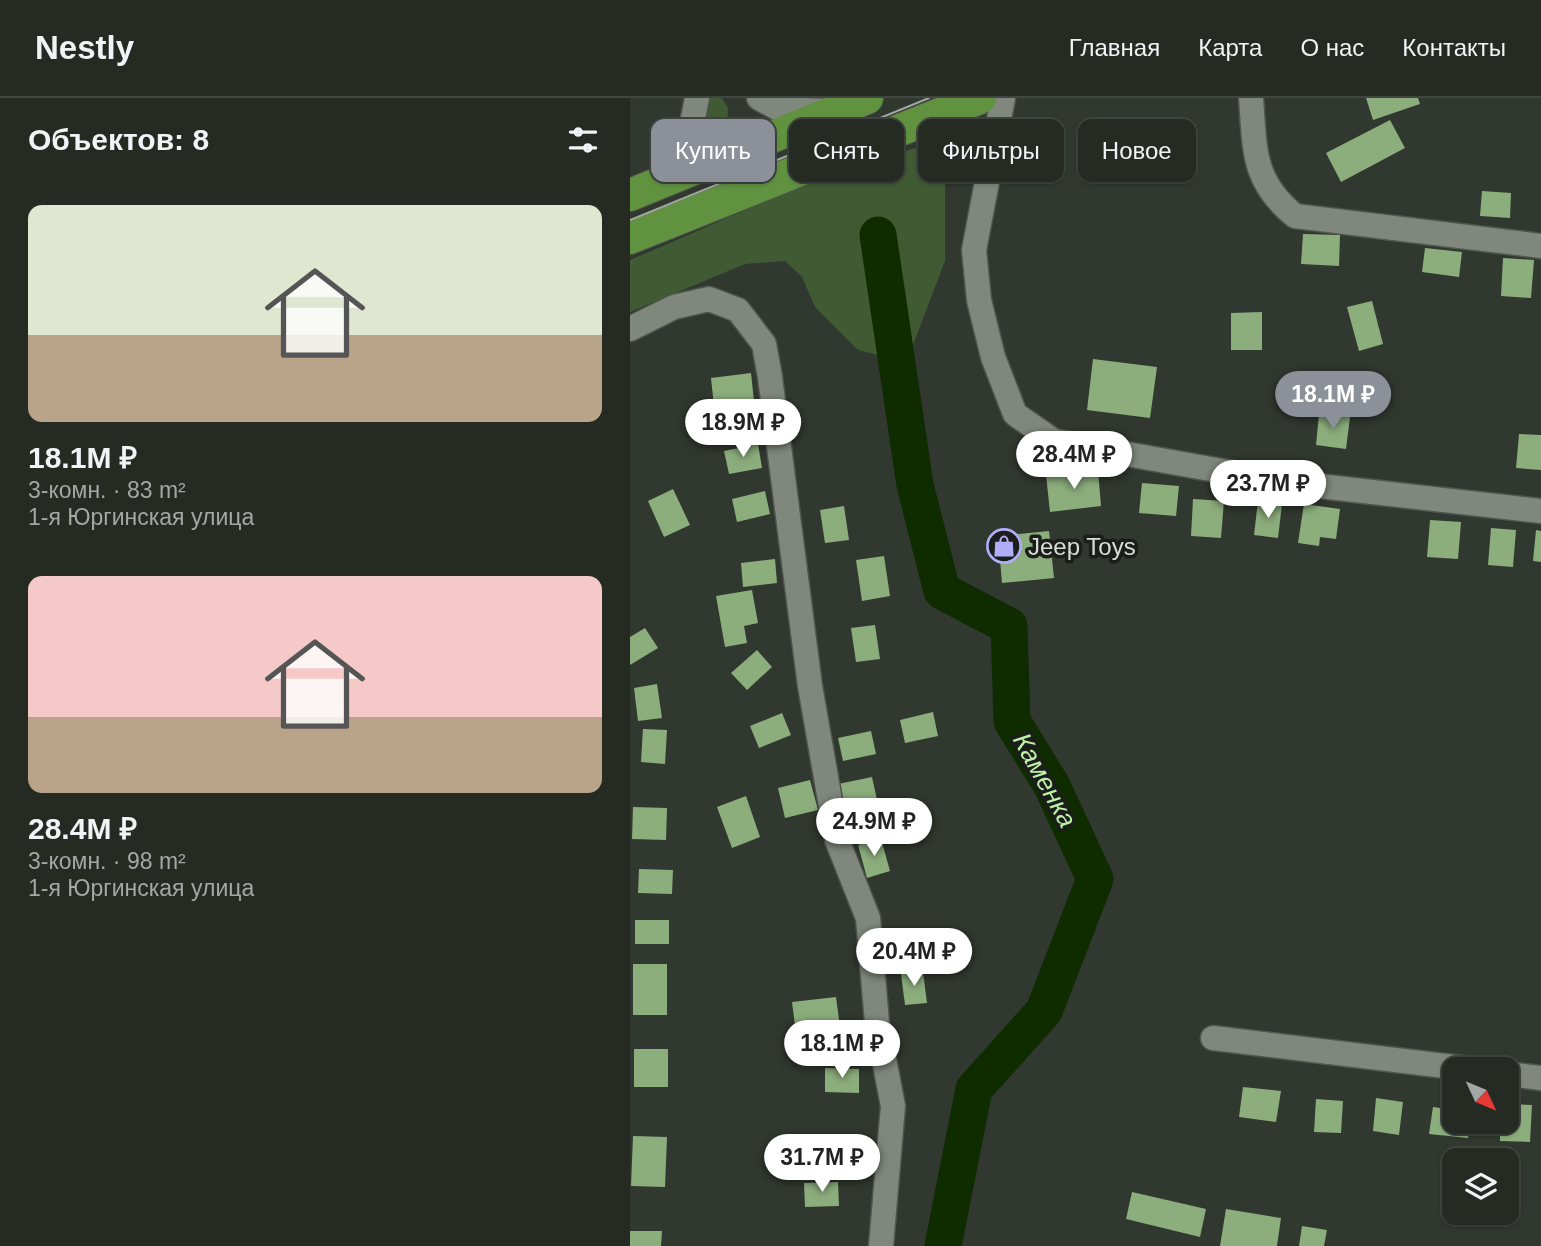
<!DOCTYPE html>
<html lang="ru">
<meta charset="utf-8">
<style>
:root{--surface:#252a23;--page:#2d322b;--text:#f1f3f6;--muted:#a3a7a6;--line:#424641;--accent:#8c9099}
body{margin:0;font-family:Arial,sans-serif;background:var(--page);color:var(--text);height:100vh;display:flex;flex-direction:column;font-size:26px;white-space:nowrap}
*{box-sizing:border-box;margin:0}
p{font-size:23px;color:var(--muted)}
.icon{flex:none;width:38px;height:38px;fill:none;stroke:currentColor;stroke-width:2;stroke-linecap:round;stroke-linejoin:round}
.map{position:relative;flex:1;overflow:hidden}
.panel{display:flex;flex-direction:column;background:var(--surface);width:630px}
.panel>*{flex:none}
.banner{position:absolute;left:21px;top:21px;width:665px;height:63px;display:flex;gap:14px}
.needle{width:46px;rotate:134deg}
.buttons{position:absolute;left:812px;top:959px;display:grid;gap:14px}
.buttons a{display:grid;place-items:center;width:77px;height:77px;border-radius:14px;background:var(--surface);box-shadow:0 2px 5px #0004,0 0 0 2px var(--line);font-size:35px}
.price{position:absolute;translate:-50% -60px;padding:0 16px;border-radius:24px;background:#fff;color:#222;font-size:23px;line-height:46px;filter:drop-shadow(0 2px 4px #0008)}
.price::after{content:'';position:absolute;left:50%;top:42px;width:21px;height:16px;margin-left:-10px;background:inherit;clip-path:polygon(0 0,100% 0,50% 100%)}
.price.current{background:var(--accent);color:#fff}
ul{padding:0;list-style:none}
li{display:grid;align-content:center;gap:14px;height:371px;padding:0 28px}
li span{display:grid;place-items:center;height:217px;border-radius:14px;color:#555}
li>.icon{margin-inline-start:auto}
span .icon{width:126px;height:126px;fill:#fffc;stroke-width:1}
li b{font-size:30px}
h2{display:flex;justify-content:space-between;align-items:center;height:84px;padding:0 28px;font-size:30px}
.tag{padding:0 24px;border-radius:14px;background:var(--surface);box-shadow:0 2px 5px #0004,0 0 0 2px var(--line);font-size:24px;line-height:63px}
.tag.current{background:var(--accent);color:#fff}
header{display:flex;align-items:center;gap:42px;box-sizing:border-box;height:98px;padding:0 35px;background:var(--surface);border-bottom:2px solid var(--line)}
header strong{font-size:33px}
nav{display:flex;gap:38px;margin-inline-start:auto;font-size:24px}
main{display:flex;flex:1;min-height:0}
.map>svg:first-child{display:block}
.green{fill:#405a34}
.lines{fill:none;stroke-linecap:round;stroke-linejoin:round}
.river{stroke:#0f2b00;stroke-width:37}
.building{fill:#8cae7d}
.minor-casing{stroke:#4f544d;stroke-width:27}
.major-casing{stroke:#4f544d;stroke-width:34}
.minor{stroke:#80887d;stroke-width:24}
.major{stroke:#609240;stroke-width:32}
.tram{stroke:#a2a7a0;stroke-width:2}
.labels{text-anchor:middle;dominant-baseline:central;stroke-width:7;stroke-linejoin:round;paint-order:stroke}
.poi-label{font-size:24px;fill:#d9ddd7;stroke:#1b1e1a;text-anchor:start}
.water-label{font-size:26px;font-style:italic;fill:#bff1a9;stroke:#1b1e1a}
</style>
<header>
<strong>Nestly</strong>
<nav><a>Главная</a><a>Карта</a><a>О нас</a><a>Контакты</a></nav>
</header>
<main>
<section class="panel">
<h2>Объектов: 8<svg class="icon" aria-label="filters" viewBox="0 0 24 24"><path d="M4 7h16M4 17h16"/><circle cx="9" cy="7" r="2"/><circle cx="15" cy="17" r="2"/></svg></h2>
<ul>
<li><span style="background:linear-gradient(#dfe7d0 60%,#b9a48a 0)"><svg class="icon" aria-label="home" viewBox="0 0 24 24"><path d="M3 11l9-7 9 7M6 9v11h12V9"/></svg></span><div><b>18.1M ₽</b><p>3-комн. · 83 m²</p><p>1-я Юргинская улица</p></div></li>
<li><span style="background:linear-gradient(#f6c9c9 65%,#b9a48a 0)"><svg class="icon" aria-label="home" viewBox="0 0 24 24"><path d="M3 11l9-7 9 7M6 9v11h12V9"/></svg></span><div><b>28.4M ₽</b><p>3-комн. · 98 m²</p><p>1-я Юргинская улица</p></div></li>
</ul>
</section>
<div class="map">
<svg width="911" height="1148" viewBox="0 0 911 1148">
<rect width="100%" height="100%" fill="#31382f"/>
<g class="green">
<polygon points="76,0 92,0 98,10 97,33 83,42 76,34"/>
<path d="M 305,45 L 315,59 L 315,163 L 281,252 L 257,259 L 228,252 L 185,209 L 172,179 L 155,163 L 115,166 L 0,214 L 0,162 C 100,120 199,71 305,45 Z"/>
</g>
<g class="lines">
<polyline class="river" points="248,137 285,387 312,493 379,528 382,623 422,688 465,781 414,913 344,991 313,1148"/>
</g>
<g class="building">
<polygon points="736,0 788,0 790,6 743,22"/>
<polygon points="760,22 775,50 711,84 696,55"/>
<polygon points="852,93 881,95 880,120 850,118"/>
<polygon points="673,136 710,137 709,168 671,166"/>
<polygon points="795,150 832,154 829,179 792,174"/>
<polygon points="873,160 904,162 901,200 871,198"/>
<polygon points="742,203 753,246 729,253 717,209"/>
<polygon points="632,214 632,252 601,252 601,215"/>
<polygon points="463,261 527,269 520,320 457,312"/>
<polygon points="121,275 124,303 84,308 81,280"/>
<polygon points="689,316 720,319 716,351 686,347"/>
<polygon points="889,336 911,337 911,372 886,370"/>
<polygon points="128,346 132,370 99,376 94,353"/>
<polygon points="468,372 471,408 420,414 416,377"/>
<polygon points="512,385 549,388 546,418 509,415"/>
<polygon points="43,391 60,427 34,439 18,403"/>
<polygon points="135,393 140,416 107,424 102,401"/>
<polygon points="563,401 594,403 591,440 561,438"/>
<polygon points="628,403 652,406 648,440 624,437"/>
<polygon points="674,406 710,411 706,441 690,439 689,448 668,445"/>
<polygon points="214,408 219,442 195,445 190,412"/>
<polygon points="800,422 831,424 828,461 797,459"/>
<polygon points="861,430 886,432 883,469 858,467"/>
<polygon points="906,432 911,433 911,464 903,463"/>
<polygon points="419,433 424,480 372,485 368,438"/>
<polygon points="254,458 260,498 232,503 226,462"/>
<polygon points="145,461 147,485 113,489 111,465"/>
<polygon points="122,492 128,525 114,528 117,545 95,549 86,498"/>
<polygon points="245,527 250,561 226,564 221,530"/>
<polygon points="15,530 28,550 0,567 0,539"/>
<polygon points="127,552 142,569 117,592 101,575"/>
<polygon points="27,586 32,620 8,623 4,590"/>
<polygon points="303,614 308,638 275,645 270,622"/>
<polygon points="152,615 161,637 129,650 120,628"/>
<polygon points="13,631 37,632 35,666 11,664"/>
<polygon points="241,633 246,656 213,663 208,640"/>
<polygon points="242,679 247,702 213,709 208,686"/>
<polygon points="180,682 188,712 155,720 148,690"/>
<polygon points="116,698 130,739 102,750 87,709"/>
<polygon points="3,709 37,710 36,742 2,741"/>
<polygon points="251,741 260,773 237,780 228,747"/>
<polygon points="9,771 43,772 42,796 8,795"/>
<rect x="5" y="822" width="34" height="24"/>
<rect x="3" y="866" width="34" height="51"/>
<polygon points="293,874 297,905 275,907 271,876"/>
<polygon points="206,899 210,929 166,935 162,904"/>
<rect x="4" y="951" width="34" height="38"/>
<polygon points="195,970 229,971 229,995 195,994"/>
<polygon points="613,989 651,993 646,1024 609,1019"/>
<polygon points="746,1000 773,1004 769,1037 743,1033"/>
<polygon points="686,1001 713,1003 711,1035 684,1034"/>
<polygon points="877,1006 902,1007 900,1044 870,1043 870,1024 877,1024"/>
<polygon points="803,1009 824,1012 824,1024 840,1024 838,1040 799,1036"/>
<polygon points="3,1038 37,1039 35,1089 1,1088"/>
<polygon points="208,1084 209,1108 175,1109 174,1085"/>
<polygon points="502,1094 576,1111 570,1139 496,1121"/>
<polygon points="596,1111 651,1120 647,1148 590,1148"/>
<polygon points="672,1128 697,1132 694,1148 669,1148"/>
<polygon points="0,1133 32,1133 31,1148 0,1148"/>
</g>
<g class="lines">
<g class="minor-casing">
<g id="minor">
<polyline points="129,0 149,11 198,13"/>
<polyline points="373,0 344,152 349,202 363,259 385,316 424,343 653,384 911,413"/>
<path d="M 621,0 C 625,52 622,83 665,118 L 911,148"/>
<polyline points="38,82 58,46 67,0"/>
<polyline points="0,231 44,209 79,201 108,212 134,246 140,279 180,588 207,742 238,820 247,925 263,1008 251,1148"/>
<polyline points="583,940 840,971"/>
<polyline points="877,976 911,980"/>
</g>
</g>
<g class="major-casing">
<g id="major">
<polyline points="0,97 237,0"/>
<polyline points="0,140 350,0"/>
</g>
</g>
<use href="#minor" class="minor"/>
<use href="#major" class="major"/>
<polyline class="tram" points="0,122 299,0"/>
</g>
<defs>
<g id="shop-ring" transform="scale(1.75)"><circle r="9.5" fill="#1b1e1a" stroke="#b2adf9" stroke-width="1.5"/><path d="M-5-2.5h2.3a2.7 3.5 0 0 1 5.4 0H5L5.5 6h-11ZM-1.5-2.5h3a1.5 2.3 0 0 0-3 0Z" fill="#b2adf9"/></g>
</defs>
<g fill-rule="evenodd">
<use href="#shop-ring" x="374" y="448"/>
</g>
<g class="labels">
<g class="poi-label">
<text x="398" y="448">Jeep Toys</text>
</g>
<g class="water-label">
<text transform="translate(415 682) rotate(61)">Каменка</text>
</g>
</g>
</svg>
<div class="buttons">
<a><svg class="needle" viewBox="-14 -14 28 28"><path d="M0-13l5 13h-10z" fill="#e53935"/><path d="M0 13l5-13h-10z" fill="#a3a7a6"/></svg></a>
<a><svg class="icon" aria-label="layers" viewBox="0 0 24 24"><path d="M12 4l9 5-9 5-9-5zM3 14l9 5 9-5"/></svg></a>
</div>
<b class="price current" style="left:703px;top:333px">18.1M ₽</b>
<b class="price" style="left:113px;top:361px">18.9M ₽</b>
<b class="price" style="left:444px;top:393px">28.4M ₽</b>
<b class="price" style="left:638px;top:422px">23.7M ₽</b>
<b class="price" style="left:244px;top:760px">24.9M ₽</b>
<b class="price" style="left:284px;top:890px">20.4M ₽</b>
<b class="price" style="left:212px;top:982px">18.1M ₽</b>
<b class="price" style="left:192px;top:1096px">31.7M ₽</b>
<div class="banner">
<a class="tag current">Купить</a>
<a class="tag">Снять</a>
<a class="tag">Фильтры</a>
<a class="tag">Новое</a>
</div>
</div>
</main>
